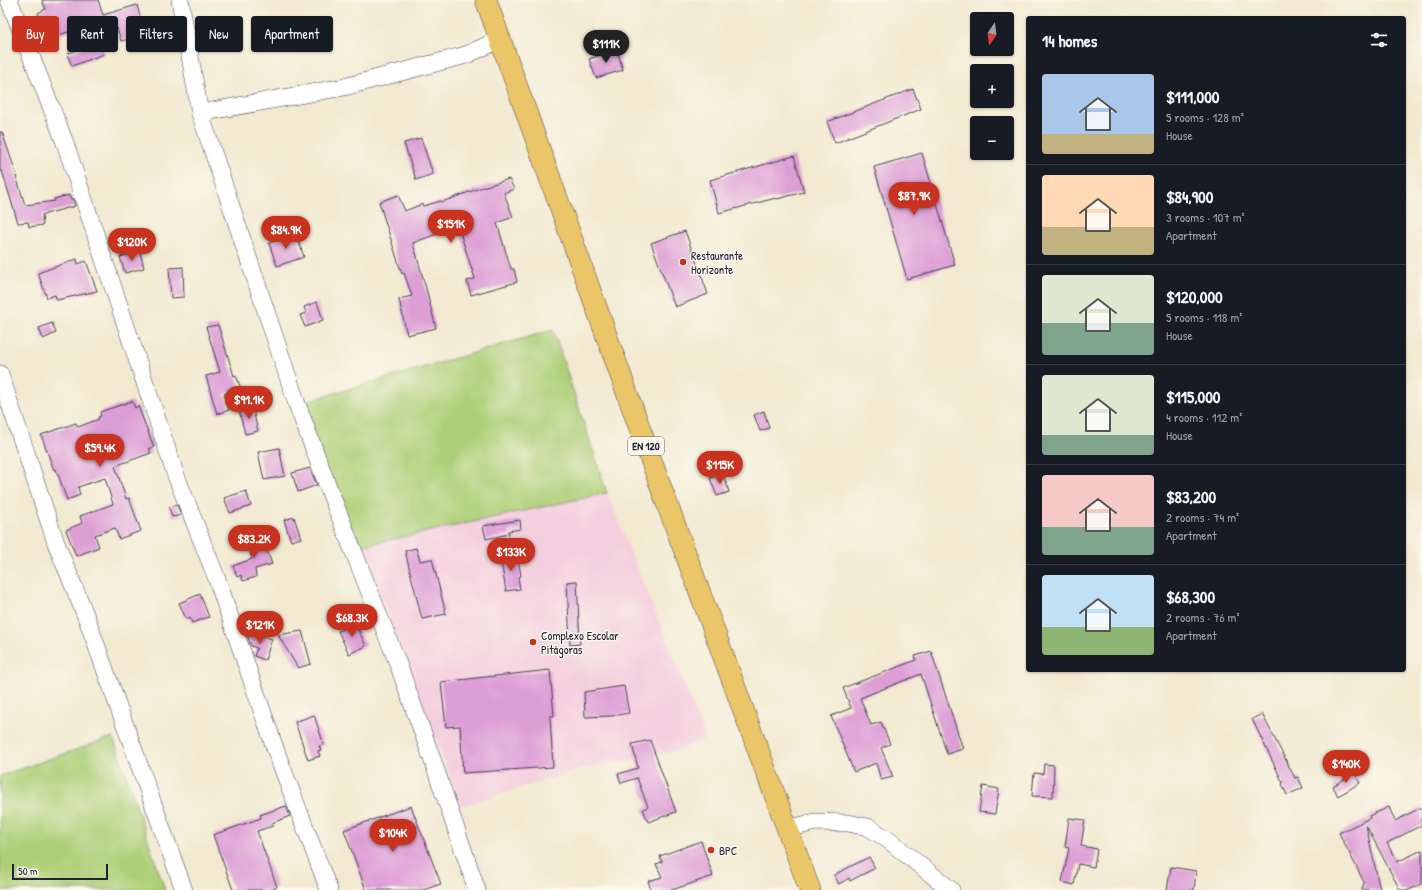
<!DOCTYPE html>
<meta charset="utf-8">
<style>
:root{--surface:#171b24;--page:#20242c;--text:#f1f3f6;--muted:#9ea1a6;--line:#363941;--accent:#c8321e}
body{margin:0;font-family:"Patrick Hand",sans-serif;background:var(--page);color:var(--text);height:100vh;display:flex;flex-direction:column;font-size:15px;white-space:nowrap}
*{box-sizing:border-box;margin:0}
p{font-size:13px;color:var(--muted)}
.icon{flex:none;width:22px;height:22px;fill:none;stroke:currentColor;stroke-width:2;stroke-linecap:round;stroke-linejoin:round}
.map{position:relative;flex:1;overflow:hidden}
.side{position:absolute;left:1026px;top:16px;width:380px;height:656px;display:flex;flex-direction:column;background:var(--surface);border-radius:4px;box-shadow:0 1px 3px #0004}
.side>*{flex:none}
.hud{position:absolute;left:12px;top:16px;width:380px;height:36px;display:flex;gap:8px}
.needle{width:26px;rotate:194deg}
.fabs{position:absolute;left:970px;top:12px;display:grid;gap:8px}
.fabs a{display:grid;place-items:center;width:44px;height:44px;border-radius:4px;background:var(--surface);box-shadow:0 1px 3px #0004;font-size:20px}
.scale{position:absolute;left:12px;bottom:10px;width:96px;box-sizing:border-box;padding-left:4px;border:2px solid #22223b;border-top:0;font-size:11px;line-height:14px;white-space:nowrap;color:#22223b;-webkit-text-stroke:3px #fbf7ec;paint-order:stroke}
.price{position:absolute;translate:-50% -34px;padding:0 9px;border-radius:14px;background:var(--accent);color:#fff;font-size:13px;line-height:26px;filter:drop-shadow(0 1px 2px #0008)}
.price::after{content:'';position:absolute;left:50%;top:24px;width:12px;height:9px;margin-left:-6px;background:inherit;clip-path:polygon(0 0,100% 0,50% 100%)}
.price.on{background:#222;color:#fff}
ul{padding:0;list-style:none}
li{display:flex;align-items:center;gap:12px;height:100px;padding:0 16px}
li+li{border-top:1px solid var(--line)}
li span{display:grid;place-items:center;flex:none;width:112px;height:80px;border-radius:4px;color:#555}
li>.icon{margin-inline-start:auto}
span .icon{width:48px;height:48px;fill:#fffc;stroke-width:1}
li b{font-size:17px}
h2{display:flex;justify-content:space-between;align-items:center;height:48px;padding:0 16px;font-size:17px}
.tag{padding:0 14px;border-radius:4px;background:var(--surface);box-shadow:0 1px 3px #0004;font-size:14px;line-height:36px}
.tag.on{background:var(--accent);color:#fff}
.map>svg:first-child{display:block}
.built{fill:#f4cfde}
.green{fill:#adcf77;stroke:#687859}
.building{fill:#dd9ed6}
.lines{fill:none;stroke-linecap:round;stroke-linejoin:round}
.minor-casing{stroke:#414051;stroke-width:18}
.major-casing{stroke:#414051;stroke-width:22}
.minor{stroke:#fff;stroke-width:17}
.major{stroke:#ebc669;stroke-width:21}
.poi-dot{fill:#c8321e;stroke:#fbf7ec;stroke-width:1.5}
.labels{text-anchor:middle;dominant-baseline:central;stroke-width:3;stroke-linejoin:round;paint-order:stroke}
.shield{fill:#fbf7ec;stroke:#636270;stroke-width:1}
.shield-label{font-size:11px;font-weight:bold;fill:#22223b}
.poi-label{font-size:12px;fill:#22223b;stroke:#fbf7ec;text-anchor:start}
</style>
<div class="map">
<svg width="1422" height="890" viewBox="0 0 1422 890">
<rect width="100%" height="100%" fill="#fbf7ec"/>
<filter id="ink" filterUnits="userSpaceOnUse"><feTurbulence type="fractalNoise" baseFrequency=".025" numOctaves="2"/><feDisplacementMap in="SourceGraphic" scale="8" xChannelSelector="R" yChannelSelector="G"/><feConvolveMatrix kernelMatrix="1 2 1 2 8 2 1 2 1" color-interpolation-filters="sRGB"/></filter>
<filter id="wash" filterUnits="userSpaceOnUse"><feTurbulence type="fractalNoise" baseFrequency=".012" numOctaves="4" result="noise"/><feDisplacementMap in="SourceGraphic" scale="16" xChannelSelector="R" yChannelSelector="G"/><feGaussianBlur stdDeviation="0.9" result="paint"/><feColorMatrix in="noise" values="0 0 0 0 0 0 0 0 0 0 0 0 0 0 0 0 0 1.4 0 .05"/><feComposite in="paint" operator="in"/></filter>
<g filter="url(#wash)">
<rect width="100%" height="100%" fill="#f2e9d0"/>
<polygon class="built" points="607,493 706,738 676,751 581,769 461,806 362,546"/>
<g class="green">
<polygon points="553,330 607,493 352,548 297,404"/>
<polygon points="113,737 165,890 0,890 0,776"/>
</g>
<g id="blocks">
<g class="building">
<polygon points="42,0 98,0 103,15 137,5 145,35 121,41 117,28 89,38 85,27 58,35 54,23 45,28 38,13 46,9"/>
<polygon points="99,41 104,54 72,66 67,54"/>
<polygon points="617,50 623,70 596,78 589,59"/>
<polygon points="913,89 921,109 835,143 827,122"/>
<polygon points="0,132 2,132 17,176 16,176 25,205 55,201 54,199 69,195 71,200 73,199 75,206 42,215 43,225 29,227 28,222 18,223 2,171 0,171"/>
<polygon points="421,138 433,174 416,180 404,143"/>
<polygon points="922,153 955,265 907,279 874,167"/>
<polygon points="794,156 804,192 777,199 776,198 719,213 710,180"/>
<polygon points="509,179 514,189 504,193 513,217 497,223 511,269 514,269 517,282 471,295 467,281 475,279 458,226 413,243 427,292 436,328 407,335 399,299 412,296 404,273 402,274 379,202 398,195 405,211 422,204 423,206 441,201 442,202 480,188"/>
<polygon points="685,231 708,294 675,307 651,243"/>
<polygon points="296,234 304,257 277,266 269,243"/>
<polygon points="140,252 144,268 125,273 120,257"/>
<polygon points="77,259 78,264 86,261 97,291 57,300 55,295 47,298 38,273"/>
<polygon points="183,267 184,297 171,298 169,268"/>
<polygon points="317,302 323,320 305,327 300,315 306,313 304,307"/>
<polygon points="52,323 56,333 43,339 39,328"/>
<polygon points="218,325 234,376 236,375 241,389 224,394 229,410 217,414 206,376 220,372 206,327"/>
<polygon points="132,401 135,408 138,406 154,447 149,449 151,453 115,466 126,499 129,498 141,531 119,539 115,528 95,535 99,547 76,556 66,530 82,523 80,516 113,504 105,478 78,487 80,495 67,500 56,469 54,470 41,435 76,423 78,427 99,419 98,417 101,416 100,412"/>
<polygon points="252,406 258,431 245,434 239,410"/>
<polygon points="764,411 769,428 760,431 754,415"/>
<polygon points="279,448 285,476 264,480 258,452"/>
<polygon points="310,468 317,485 298,492 292,473"/>
<polygon points="723,474 729,492 717,496 710,478"/>
<polygon points="246,491 251,506 230,513 224,498"/>
<polygon points="177,505 181,515 172,517 169,507"/>
<polygon points="294,517 301,538 291,541 284,520"/>
<polygon points="520,520 521,529 508,531 509,534 486,539 483,526"/>
<polygon points="261,535 272,564 255,569 256,577 243,581 241,575 237,577 233,566 252,559 247,539"/>
<polygon points="416,548 420,561 432,559 446,614 422,619 405,551"/>
<polygon points="514,553 515,558 518,558 521,576 518,577 520,589 506,591 500,555"/>
<polygon points="577,581 580,644 570,645 567,582"/>
<polygon points="200,594 209,617 192,623 190,618 186,619 179,603"/>
<polygon points="355,623 366,646 349,654 338,631"/>
<polygon points="246,631 272,639 265,660 254,656 257,648 251,646"/>
<polygon points="302,631 311,664 298,668 278,635"/>
<polygon points="931,651 963,749 947,754 921,674 860,698 871,725 881,722 890,744 881,748 893,777 881,780 876,763 854,772 831,716 851,708 843,688 916,660 915,656"/>
<polygon points="550,670 554,716 550,716 553,767 463,773 460,726 446,727 441,682"/>
<polygon points="624,686 629,713 612,716 585,717 584,692"/>
<polygon points="1262,714 1295,778 1298,777 1303,788 1287,795 1282,784 1283,783 1252,719"/>
<polygon points="314,715 324,745 319,746 321,750 318,751 320,756 308,760 295,722"/>
<polygon points="650,740 676,812 648,822 643,809 648,807 637,778 621,783 618,774 638,768 632,744"/>
<polygon points="1044,764 1054,765 1053,797 1032,796 1034,773 1043,774"/>
<polygon points="1355,773 1360,783 1338,796 1333,786"/>
<polygon points="983,786 999,789 995,814 979,812"/>
<polygon points="286,806 290,816 272,823 273,826 257,831 277,887 270,890 233,890 213,835 261,818 260,815"/>
<polygon points="411,806 441,884 423,890 366,890 344,830"/>
<polygon points="1389,807 1395,821 1422,807 1422,825 1387,843 1397,862 1422,850 1422,884 1409,890 1400,890 1366,825 1380,890 1362,890 1364,882 1339,833 1370,818 1369,816"/>
<polygon points="1069,818 1085,820 1081,846 1097,849 1094,867 1078,864 1074,885 1062,882 1069,848 1065,847"/>
<polygon points="701,841 713,876 672,890 651,890 648,881 662,877 656,864 662,862 660,856"/>
<polygon points="869,857 875,868 850,881 849,878 839,884 834,875"/>
<polygon points="1171,867 1196,871 1194,890 1167,890"/>
</g>
</g>
</g>
<g filter="url(#ink)">
<use href="#blocks" fill-opacity="0" stroke="#414051" stroke-width="1"/>
<g class="lines">
<g class="minor-casing">
<g id="minor">
<polyline points="9,0 64,140 175,473 217,579 277,754 329,890"/>
<polyline points="180,0 200,113 297,404 330,492 397,661 430,753 477,890"/>
<polyline points="200,113 344,87 466,55 501,39"/>
<polyline points="0,374 56,543 87,619 184,890"/>
<polyline points="787,829 815,822 848,823 868,827 887,839 951,890"/>
</g>
</g>
<g class="major-casing">
<polyline id="major" points="486,0 659,482 810,890"/>
</g>
<use href="#minor" class="minor"/>
<use href="#major" class="major"/>
</g>
</g>
<g class="poi-dot">
<circle cx="683" cy="262" r="4"/>
<circle cx="533" cy="642" r="4"/>
<circle cx="711" cy="850" r="4"/>
</g>
<g class="labels">
<rect class="shield" x="628" y="437" width="36" height="18" rx="3"/>
<g class="shield-label">
<text x="646" y="446">EN 120</text>
</g>
<g class="poi-label">
<text x="691" y="255">Restaurante<tspan x="691" dy="14">Horizonte</tspan></text>
<text x="541" y="635">Complexo Escolar<tspan x="541" dy="14">Pitágoras</tspan></text>
<text x="719" y="850">BPC</text>
</g>
</g>
</svg>
<div class="fabs">
<a><svg class="needle" viewBox="-14 -14 28 28"><path d="M0-13l5 13h-10z" fill="#e53935"/><path d="M0 13l5-13h-10z" fill="#9ea1a6"/></svg></a>
<a>+</a>
<a>−</a>
</div>
<div class="scale">50 m</div>
<b class="price on" style="left:606px;top:64px">$111K</b>
<b class="price" style="left:914px;top:216px">$87.9K</b>
<b class="price" style="left:451px;top:244px">$151K</b>
<b class="price" style="left:286px;top:250px">$84.9K</b>
<b class="price" style="left:132px;top:262px">$120K</b>
<b class="price" style="left:249px;top:420px">$91.1K</b>
<b class="price" style="left:100px;top:468px">$59.4K</b>
<b class="price" style="left:720px;top:485px">$115K</b>
<b class="price" style="left:254px;top:559px">$83.2K</b>
<b class="price" style="left:511px;top:572px">$133K</b>
<b class="price" style="left:352px;top:638px">$68.3K</b>
<b class="price" style="left:260px;top:645px">$121K</b>
<b class="price" style="left:1346px;top:784px">$140K</b>
<b class="price" style="left:393px;top:853px">$104K</b>
<div class="hud">
<a class="tag on">Buy</a>
<a class="tag">Rent</a>
<a class="tag">Filters</a>
<a class="tag">New</a>
<a class="tag">Apartment</a>
</div>
<section class="side">
<h2>14 homes<svg class="icon" aria-label="filters" viewBox="0 0 24 24"><path d="M4 7h16M4 17h16"/><circle cx="9" cy="7" r="2"/><circle cx="15" cy="17" r="2"/></svg></h2>
<ul>
<li><span style="background:linear-gradient(#a9c7e8 75%,#c2b280 0)"><svg class="icon" aria-label="home" viewBox="0 0 24 24"><path d="M3 11l9-7 9 7M6 9v11h12V9"/></svg></span><div><b>$111,000</b><p>5 rooms · 128 m²</p><p>House</p></div></li>
<li><span style="background:linear-gradient(#ffd9b3 65%,#c2b280 0)"><svg class="icon" aria-label="home" viewBox="0 0 24 24"><path d="M3 11l9-7 9 7M6 9v11h12V9"/></svg></span><div><b>$84,900</b><p>3 rooms · 107 m²</p><p>Apartment</p></div></li>
<li><span style="background:linear-gradient(#dfe7d0 60%,#7fa58c 0)"><svg class="icon" aria-label="home" viewBox="0 0 24 24"><path d="M3 11l9-7 9 7M6 9v11h12V9"/></svg></span><div><b>$120,000</b><p>5 rooms · 118 m²</p><p>House</p></div></li>
<li><span style="background:linear-gradient(#dfe7d0 75%,#7fa58c 0)"><svg class="icon" aria-label="home" viewBox="0 0 24 24"><path d="M3 11l9-7 9 7M6 9v11h12V9"/></svg></span><div><b>$115,000</b><p>4 rooms · 112 m²</p><p>House</p></div></li>
<li><span style="background:linear-gradient(#f6c9c9 65%,#7fa58c 0)"><svg class="icon" aria-label="home" viewBox="0 0 24 24"><path d="M3 11l9-7 9 7M6 9v11h12V9"/></svg></span><div><b>$83,200</b><p>2 rooms · 74 m²</p><p>Apartment</p></div></li>
<li><span style="background:linear-gradient(#bfe0f5 65%,#8fb573 0)"><svg class="icon" aria-label="home" viewBox="0 0 24 24"><path d="M3 11l9-7 9 7M6 9v11h12V9"/></svg></span><div><b>$68,300</b><p>2 rooms · 76 m²</p><p>Apartment</p></div></li>
</ul>
</section>
</div>
